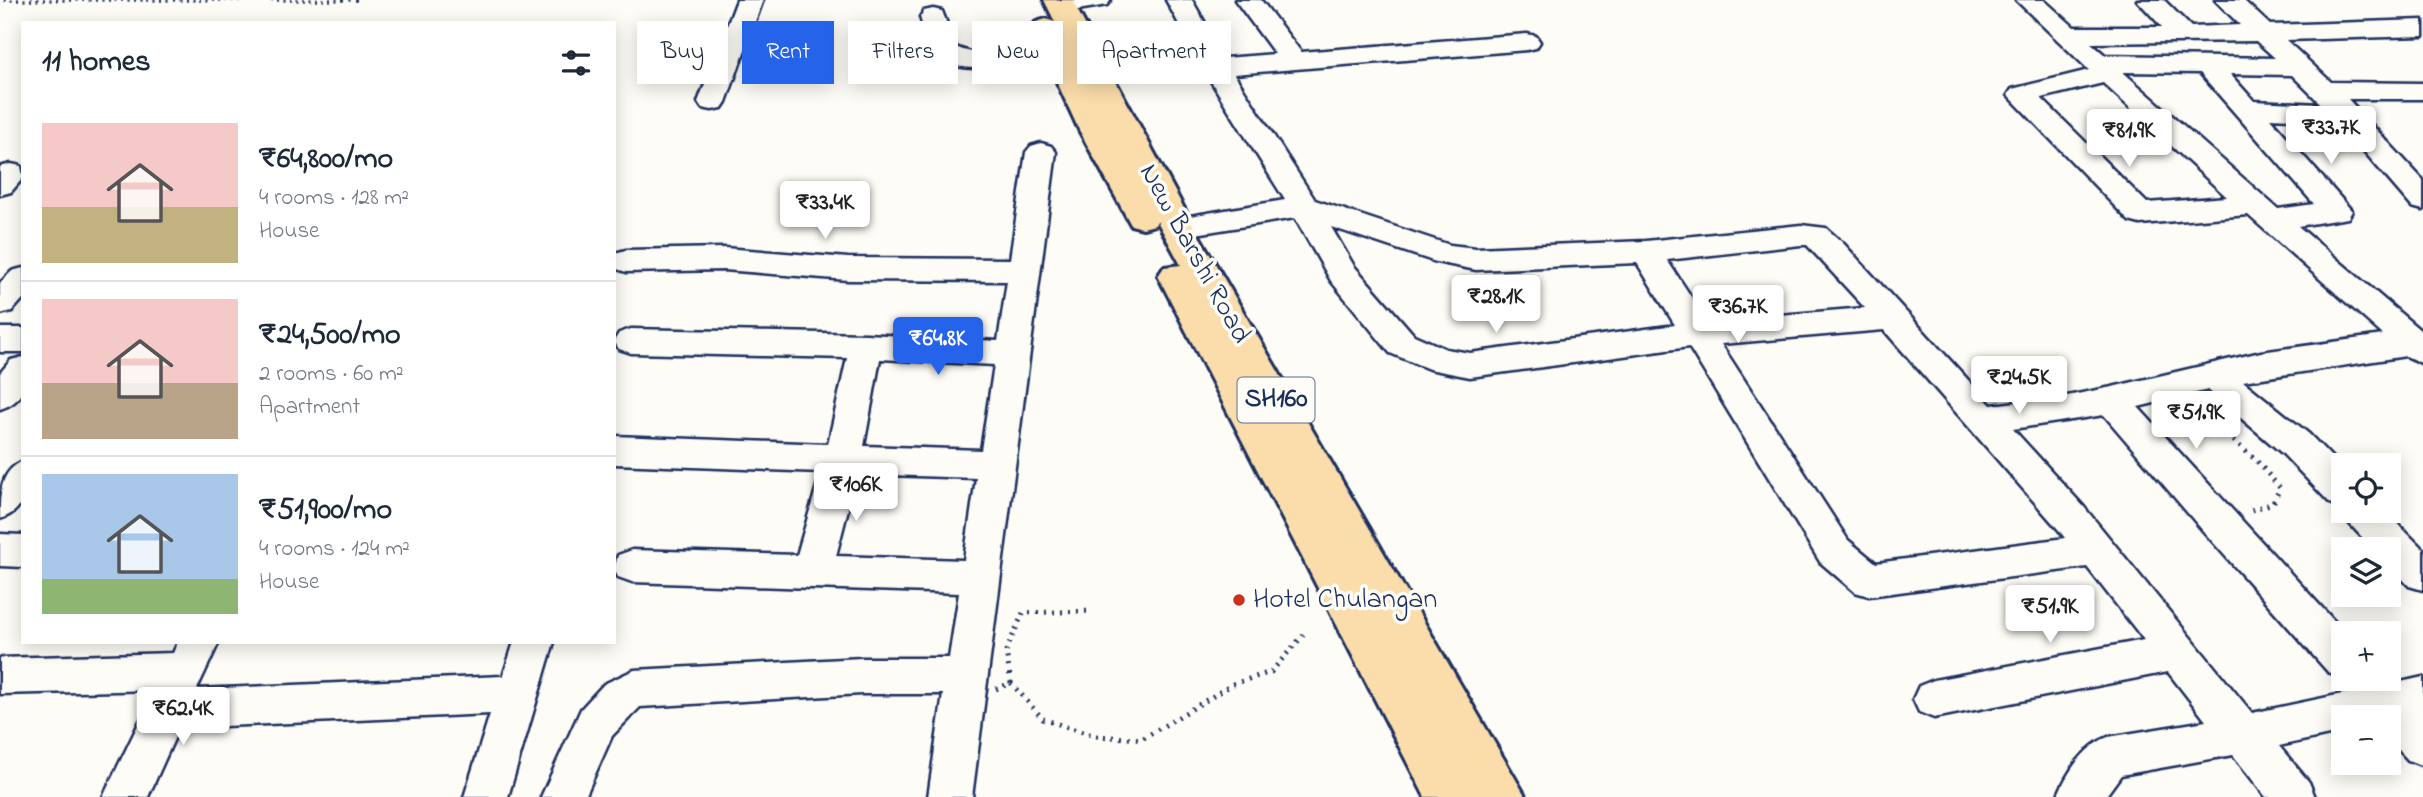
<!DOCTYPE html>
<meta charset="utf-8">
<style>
:root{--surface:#fff;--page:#f2f2f3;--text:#1f2937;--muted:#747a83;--line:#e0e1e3;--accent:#2563eb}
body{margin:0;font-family:"Indie Flower",sans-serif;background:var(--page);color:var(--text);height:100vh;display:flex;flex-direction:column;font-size:26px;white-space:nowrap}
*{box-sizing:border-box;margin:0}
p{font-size:23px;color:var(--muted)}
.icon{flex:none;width:38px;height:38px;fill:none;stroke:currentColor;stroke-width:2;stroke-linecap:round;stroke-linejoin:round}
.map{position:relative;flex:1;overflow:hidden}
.side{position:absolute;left:21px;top:21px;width:595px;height:623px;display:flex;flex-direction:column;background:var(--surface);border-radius:0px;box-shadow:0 4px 18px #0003}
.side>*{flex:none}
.top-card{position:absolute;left:637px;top:21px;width:665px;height:63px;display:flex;gap:14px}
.controls{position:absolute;left:2331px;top:453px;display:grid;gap:14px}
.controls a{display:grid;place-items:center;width:70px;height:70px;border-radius:0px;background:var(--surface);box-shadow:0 4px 18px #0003;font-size:35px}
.price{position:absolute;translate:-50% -60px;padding:0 16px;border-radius:7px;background:#fff;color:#222;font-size:23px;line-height:46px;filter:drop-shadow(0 2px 4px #0008)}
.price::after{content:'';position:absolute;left:50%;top:42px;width:21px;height:16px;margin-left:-10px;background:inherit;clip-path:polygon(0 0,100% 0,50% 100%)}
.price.active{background:var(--accent);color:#fff}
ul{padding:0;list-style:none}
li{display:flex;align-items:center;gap:21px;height:175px;padding:0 21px}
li+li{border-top:2px solid var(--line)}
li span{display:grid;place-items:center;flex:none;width:196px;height:140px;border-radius:0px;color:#555}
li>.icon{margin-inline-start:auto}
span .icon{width:84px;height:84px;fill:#fffc;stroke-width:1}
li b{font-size:30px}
h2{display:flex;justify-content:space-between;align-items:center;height:84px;padding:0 21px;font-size:30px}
.chip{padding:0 24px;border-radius:0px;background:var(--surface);box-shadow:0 4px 18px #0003;font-size:24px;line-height:63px}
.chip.active{background:var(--accent);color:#fff}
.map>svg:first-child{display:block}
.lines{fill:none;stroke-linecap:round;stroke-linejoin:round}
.minor-casing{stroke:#1b2f5e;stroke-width:5}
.major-casing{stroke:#1b2f5e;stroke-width:6}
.path-far1{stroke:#1b2f5e;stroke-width:3.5;stroke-dasharray:2 4.5;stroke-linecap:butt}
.path{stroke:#1b2f5e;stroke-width:5;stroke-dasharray:2 6;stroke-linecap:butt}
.minor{fill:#fdfcf7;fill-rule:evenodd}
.major{fill:#faddab;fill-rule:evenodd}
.poi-dot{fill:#c8321e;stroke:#fdfcf7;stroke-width:2.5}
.labels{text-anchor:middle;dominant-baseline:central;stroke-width:7;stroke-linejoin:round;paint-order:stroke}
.shield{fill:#fdfcf7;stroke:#5f6c8c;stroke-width:2}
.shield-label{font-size:26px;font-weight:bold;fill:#1b2f5e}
.street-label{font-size:28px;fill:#1b2f5e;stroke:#fdfcf7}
.poi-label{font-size:28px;fill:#1b2f5e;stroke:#fdfcf7;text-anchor:start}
</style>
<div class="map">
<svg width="2423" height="797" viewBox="0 0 2423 797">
<rect width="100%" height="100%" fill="#fdfcf7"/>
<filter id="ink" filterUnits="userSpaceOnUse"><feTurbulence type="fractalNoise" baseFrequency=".0143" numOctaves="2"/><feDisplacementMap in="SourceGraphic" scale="14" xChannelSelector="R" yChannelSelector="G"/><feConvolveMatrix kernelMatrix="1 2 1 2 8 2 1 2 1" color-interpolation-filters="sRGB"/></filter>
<g filter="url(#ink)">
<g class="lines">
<g class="minor-casing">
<g id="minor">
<polygon points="737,0 763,0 726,102 722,108 712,110 702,108 698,102"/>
<polygon points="1051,0 1111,0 1107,5 1060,13 1051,10 1047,5"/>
<path d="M 1166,0 L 1192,0 L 1225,58 L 1275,54 L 1235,0 L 1261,0 L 1301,52 L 1527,34 L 1536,36 L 1540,42 L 1536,48 L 1527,50 L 1234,74 L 1315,200 L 1450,245 L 1476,248 L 1646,241 L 1801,225 L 1826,228 L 1843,243 L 1991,405 L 2062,397 L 2112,387 L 2261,352 L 2383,335 L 2248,215 L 2140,224 L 2129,221 L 2008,95 L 2012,89 L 2089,70 L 2016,0 L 2044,0 L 2074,27 L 2162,27 L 2137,0 L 2164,0 L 2191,27 L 2240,25 L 2215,0 L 2243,0 L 2270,25 L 2423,20 L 2423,36 L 2286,40 L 2331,82 L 2423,83 L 2423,99 L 2348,99 L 2423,180 L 2423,210 L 2412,207 L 2338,121 L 2270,118 L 2352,211 L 2348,218 L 2298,226 L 2420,330 L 2423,330 L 2423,364 L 2406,356 L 2243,381 L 2309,434 L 2343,469 L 2343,508 L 2330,503 L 2283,454 L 2208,390 L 2138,407 L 2346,634 L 2343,634 L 2343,679 L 2388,679 L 2392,684 L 2423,677 L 2423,766 L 2408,760 L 2389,739 L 2389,718 L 2343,718 L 2343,732 L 2279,746 L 2309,782 L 2315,797 L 2266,797 L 2233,755 L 2121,775 L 2105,797 L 2057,797 C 2067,773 2084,746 2108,737 L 2206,721 L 2168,672 L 1934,718 L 1919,712 L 1913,699 L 1919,686 L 1934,680 L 2144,640 L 2087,567 L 1869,596 L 1855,592 L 1820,562 L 1689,347 L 1470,377 L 1429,369 L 1390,353 L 1331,281 L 1295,218 L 1177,237 L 1166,234 L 1162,227 L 1166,220 L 1285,200 L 1202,67 ZM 2256,41 L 2275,58 L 2105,55 L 2091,43 ZM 2123,72 L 2200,73 L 2314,204 L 2278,209 ZM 2230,74 L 2292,75 L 2321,104 L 2254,101 ZM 2103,83 L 2227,197 L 2147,203 L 2041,98 ZM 1331,227 L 1436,262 L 1476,270 L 1637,263 L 1675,325 L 1470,353 L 1446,349 L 1414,335 L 1354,266 ZM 1801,245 L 1807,245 L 1865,308 L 1707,321 L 1667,260 ZM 1884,330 L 2058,529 L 2065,538 L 1876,563 L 1848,540 L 1721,344 ZM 2104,415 L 2204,532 L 2328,672 L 2341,676 L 2347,693 L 2252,713 L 2084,507 L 2013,429 Z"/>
<path d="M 933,9 L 942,11 L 956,47 C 984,61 1027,46 1056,41 L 1065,43 L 1069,49 L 1065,55 C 1033,63 964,79 936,57 C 926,50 924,29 920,17 L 924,11 Z"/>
<path d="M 1041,143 L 1051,146 L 1056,152 L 972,797 L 928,797 L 943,694 L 862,694 L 640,707 L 612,736 L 585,797 L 541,797 L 581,709 L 604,684 L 634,670 L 862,658 L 949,658 L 959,593 L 632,582 L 618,577 L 614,569 L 618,555 L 632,550 L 797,555 L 821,472 L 614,464 L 614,436 L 828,444 L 847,358 L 631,353 L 619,349 L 614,341 L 619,333 L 631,329 L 866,334 L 998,341 L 1007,281 L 848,280 L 724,270 L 626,272 L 614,268 L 615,253 L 626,250 L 724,248 L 848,258 L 1010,259 L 1026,152 L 1031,146 ZM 880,359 L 994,365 L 981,450 L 864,446 ZM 857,474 L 976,478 L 964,560 L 836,556 Z"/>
<polygon points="11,164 21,166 23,178 11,192 0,195 0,167"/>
<polygon points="23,268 23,299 12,311 0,314 0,283 12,271"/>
<rect x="0" y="328" width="23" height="24"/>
<path d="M 23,357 C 23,382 29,400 0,409 L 0,373 L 11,360 Z"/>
<path d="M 23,461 C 23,488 30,509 0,519 C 0,492 0,471 23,461 Z"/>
<polygon points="2343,509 2385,511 2423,549 2423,590 2409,586 2389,564 2389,550 2374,550 2348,522"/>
<polygon points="0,534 23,535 23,567 0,566"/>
<polygon points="178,642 219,642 197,689 503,676 514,642 554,642 508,797 464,797 490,714 179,728 148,797 103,797 155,690 0,694 0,658 173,653"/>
</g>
</g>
<g class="major-casing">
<polygon id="major" points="1044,0 1072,0 1194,227 1526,797 1425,797 1158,276 1164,267 1181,265 1157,221 1155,225 1143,228 1131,225 1079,130 1032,28 1036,22 1046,19 1055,22"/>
</g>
<polyline class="path-far1" points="4,0 359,0"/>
<g class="path">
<polyline points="2191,404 2256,460 2280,488 2273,503 2248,511"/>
<polyline points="1011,683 1006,651 1023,613 1092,611"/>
<polyline points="996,689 1011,683 1043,719 1095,736 1142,739 1233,684 1271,672 1307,631"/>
</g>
<use href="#minor" class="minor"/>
<use href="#major" class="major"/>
</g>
</g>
<circle class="poi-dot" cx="1239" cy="600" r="7"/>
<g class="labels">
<rect class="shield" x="1237.5" y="377.5" width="77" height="45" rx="5"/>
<g class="shield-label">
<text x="1276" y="400">SH160</text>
</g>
<g class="street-label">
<text transform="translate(1194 254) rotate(61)">New Barshi Road</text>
</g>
<g class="poi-label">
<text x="1253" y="600">Hotel Chulangan</text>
</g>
</g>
</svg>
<div class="controls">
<a><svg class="icon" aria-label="locate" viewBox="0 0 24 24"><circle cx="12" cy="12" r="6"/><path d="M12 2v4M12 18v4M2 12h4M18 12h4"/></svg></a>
<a><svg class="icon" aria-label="layers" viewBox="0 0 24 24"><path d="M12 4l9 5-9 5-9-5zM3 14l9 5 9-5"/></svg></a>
<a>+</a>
<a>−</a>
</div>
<b class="price" style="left:2331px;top:166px">₹33.7K</b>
<b class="price" style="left:2129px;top:169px">₹81.9K</b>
<b class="price" style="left:825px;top:241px">₹33.4K</b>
<b class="price" style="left:1496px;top:335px">₹28.1K</b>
<b class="price" style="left:1738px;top:345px">₹36.7K</b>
<b class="price active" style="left:938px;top:377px">₹64.8K</b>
<b class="price" style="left:2019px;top:416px">₹24.5K</b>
<b class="price" style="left:2196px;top:451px">₹51.9K</b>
<b class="price" style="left:856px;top:523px">₹106K</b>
<b class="price" style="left:2050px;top:645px">₹51.9K</b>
<b class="price" style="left:183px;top:747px">₹62.4K</b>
<div class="top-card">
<a class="chip">Buy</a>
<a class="chip active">Rent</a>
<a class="chip">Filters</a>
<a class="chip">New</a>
<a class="chip">Apartment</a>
</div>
<section class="side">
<h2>11 homes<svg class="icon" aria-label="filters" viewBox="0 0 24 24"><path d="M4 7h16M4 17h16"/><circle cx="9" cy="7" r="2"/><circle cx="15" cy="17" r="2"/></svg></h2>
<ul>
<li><span style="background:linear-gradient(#f6c9c9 60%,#c2b280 0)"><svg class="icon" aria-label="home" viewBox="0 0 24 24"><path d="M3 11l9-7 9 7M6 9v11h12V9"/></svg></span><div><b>₹64,800/mo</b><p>4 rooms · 128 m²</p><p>House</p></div></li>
<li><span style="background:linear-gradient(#f6c9c9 60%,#b9a48a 0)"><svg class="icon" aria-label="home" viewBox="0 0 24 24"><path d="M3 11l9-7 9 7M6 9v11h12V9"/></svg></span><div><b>₹24,500/mo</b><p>2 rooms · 60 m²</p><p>Apartment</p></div></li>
<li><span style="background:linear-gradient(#a9c7e8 75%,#8fb573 0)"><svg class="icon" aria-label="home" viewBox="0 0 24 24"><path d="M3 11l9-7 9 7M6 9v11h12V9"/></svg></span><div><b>₹51,900/mo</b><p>4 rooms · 124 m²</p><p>House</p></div></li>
</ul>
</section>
</div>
